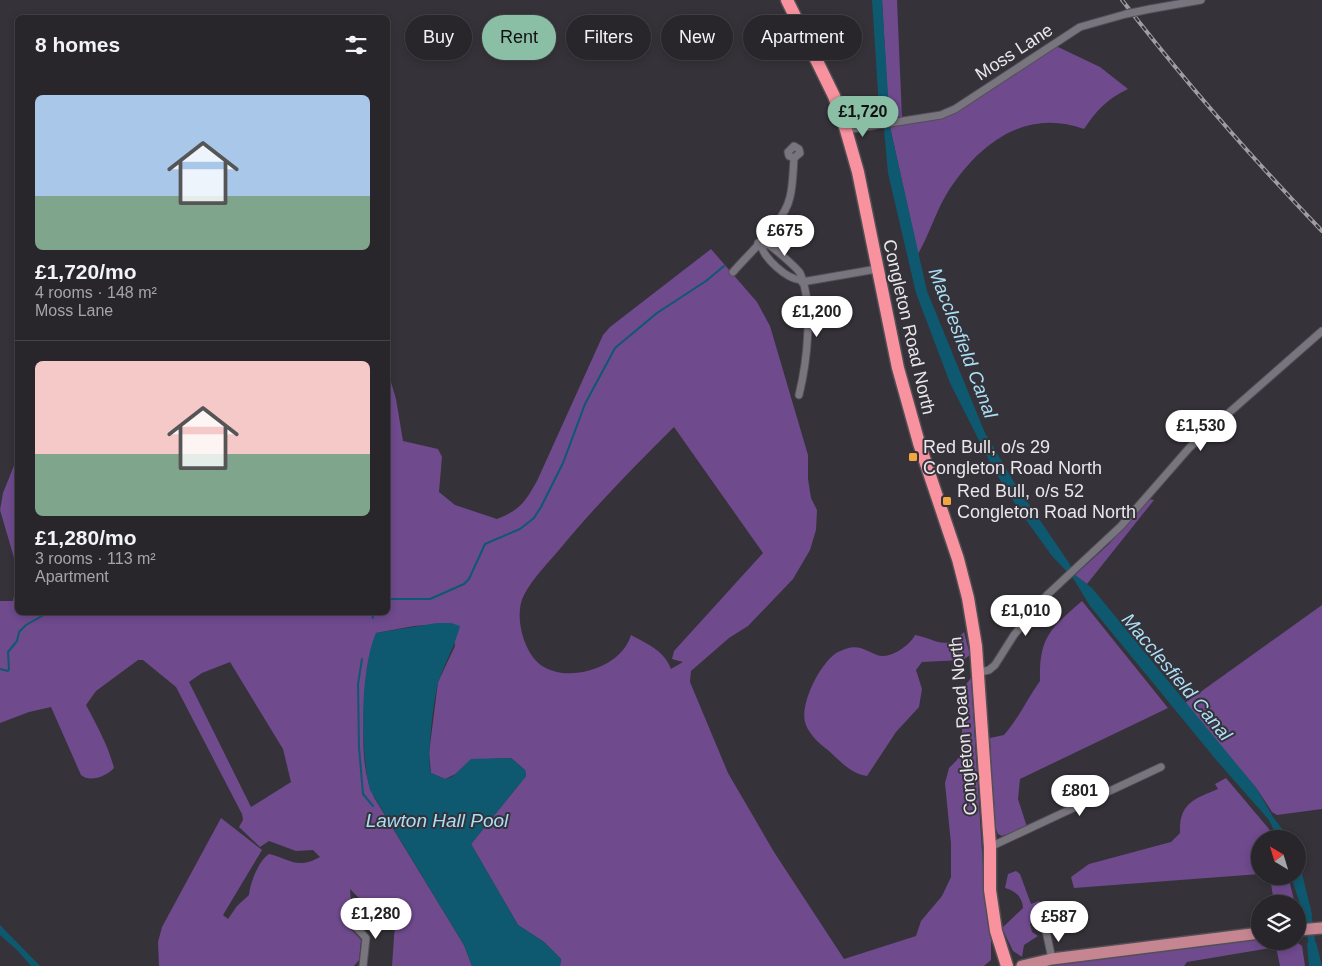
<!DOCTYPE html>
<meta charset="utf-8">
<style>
:root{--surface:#28262b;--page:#343237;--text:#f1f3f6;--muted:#a5a5a9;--line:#444347;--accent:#8abfa5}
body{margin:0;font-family:Arial,sans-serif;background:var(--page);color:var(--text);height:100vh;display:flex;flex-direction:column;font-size:19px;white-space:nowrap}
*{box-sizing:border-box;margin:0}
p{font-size:16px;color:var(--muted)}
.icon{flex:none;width:28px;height:28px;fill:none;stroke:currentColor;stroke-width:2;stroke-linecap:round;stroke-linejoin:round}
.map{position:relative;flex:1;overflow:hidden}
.side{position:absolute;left:15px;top:15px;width:375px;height:600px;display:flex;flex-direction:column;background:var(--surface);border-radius:8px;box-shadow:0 2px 8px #0003,0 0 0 1px var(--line)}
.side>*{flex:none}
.top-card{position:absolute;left:405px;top:15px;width:475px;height:45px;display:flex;gap:10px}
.needle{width:32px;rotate:322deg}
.tools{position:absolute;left:1251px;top:830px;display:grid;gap:10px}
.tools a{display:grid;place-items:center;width:55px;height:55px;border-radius:50%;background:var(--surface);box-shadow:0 2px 8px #0003,0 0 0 1px var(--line);font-size:25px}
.price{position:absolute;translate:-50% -42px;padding:0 11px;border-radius:18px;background:#fff;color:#222;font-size:16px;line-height:32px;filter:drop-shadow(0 1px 2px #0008)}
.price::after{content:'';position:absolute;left:50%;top:30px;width:15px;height:11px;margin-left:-8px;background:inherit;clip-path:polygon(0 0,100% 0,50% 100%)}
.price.current{background:var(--accent);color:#111}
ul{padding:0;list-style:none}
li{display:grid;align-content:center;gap:10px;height:265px;padding:0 20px}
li+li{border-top:1px solid var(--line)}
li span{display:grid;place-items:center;height:155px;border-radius:8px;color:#555}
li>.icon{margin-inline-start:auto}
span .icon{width:90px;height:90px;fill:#fffc;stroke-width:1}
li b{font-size:21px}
h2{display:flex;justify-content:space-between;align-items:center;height:60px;padding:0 20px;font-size:21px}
.tag{padding:0 18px;border-radius:22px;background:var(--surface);box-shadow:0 2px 8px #0003,0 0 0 1px var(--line);font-size:18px;line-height:45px}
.tag.current{background:var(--accent);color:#111}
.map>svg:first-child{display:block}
.green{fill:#6f4a8d;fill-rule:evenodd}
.water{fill:#0e5970}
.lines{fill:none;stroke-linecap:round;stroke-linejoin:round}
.stream{stroke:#0e5970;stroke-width:2}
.canal{stroke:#0e5970;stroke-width:7}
.street-casing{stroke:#524f55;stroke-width:9}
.primary-casing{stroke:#524f55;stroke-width:14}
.highway-casing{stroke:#524f55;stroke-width:15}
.street{stroke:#79757e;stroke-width:7}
.primary{stroke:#c58692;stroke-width:11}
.highway{stroke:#f8929f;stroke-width:12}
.rail-casing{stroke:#a09da2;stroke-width:4}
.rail{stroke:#353239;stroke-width:2;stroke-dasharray:5.5;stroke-linecap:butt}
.street-bridge-casing{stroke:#524f55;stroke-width:9;stroke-linecap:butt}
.street-bridge{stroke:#79757e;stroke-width:7}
.poi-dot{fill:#f1a63f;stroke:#353239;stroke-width:2}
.labels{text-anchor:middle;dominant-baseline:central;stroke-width:4;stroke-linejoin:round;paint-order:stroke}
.street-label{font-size:18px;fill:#e9e7eb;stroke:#353239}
.poi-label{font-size:18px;fill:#e9e7eb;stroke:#353239;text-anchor:start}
.water-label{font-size:19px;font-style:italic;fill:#a9dff6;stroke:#353239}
</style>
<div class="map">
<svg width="1322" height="966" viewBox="0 0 1322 966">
<rect width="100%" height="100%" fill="#353239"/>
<g class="green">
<polygon points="882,0 897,0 902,118 889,121"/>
<path d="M 1056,46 L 1100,67 L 1128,89 C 1106,100 1098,109 1084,129 C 1024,107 976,146 946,195 C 935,214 929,235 918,254 L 890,127 L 938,118 Z"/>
<path d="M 711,249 L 757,302 L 770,326 L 808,455 L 808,479 L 811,498 L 817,510 L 816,530 L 810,550 L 793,579 L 748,626 L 729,638 L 691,671 L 690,682 L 728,773 L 774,852 L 844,959 L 916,936 L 921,921 L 942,896 L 951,877 L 951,844 L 945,783 L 949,768 L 957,760 L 961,751 L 964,687 L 971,678 L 985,899 L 991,934 L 991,960 L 984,966 L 560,966 L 561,959 L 544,942 L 518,925 L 471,844 L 526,776 L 525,770 L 511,758 L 488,759 L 445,779 L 431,773 L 429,753 L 438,682 L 455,646 L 451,623 L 414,626 L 376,633 C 369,681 352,754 375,799 L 464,945 L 472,966 L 392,966 L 395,923 L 392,921 L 388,903 L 359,898 L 350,889 L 352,914 L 346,924 L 361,940 L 359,960 L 354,966 L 159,966 L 158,942 L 162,927 L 221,818 L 262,850 L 223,915 L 228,919 L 237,906 L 249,895 C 250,883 259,860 269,854 C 290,859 297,870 320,857 L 313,850 L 296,851 L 269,841 L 260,847 L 239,827 L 243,820 L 242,814 L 176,687 L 143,660 L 138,660 L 96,691 L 86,705 C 97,726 108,745 114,768 C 107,776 90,783 81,775 L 51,707 L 29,712 L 0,723 L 0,601 L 13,601 L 17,579 L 18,612 L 388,612 L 388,382 L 391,382 L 396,399 L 403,441 L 438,449 L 442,457 L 439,492 L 455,505 L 497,519 C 520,510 525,502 537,481 L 603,335 L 610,327 ZM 674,427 L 763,553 L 674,651 L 672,659 L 683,662 L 671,669 C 664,650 647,644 631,635 C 622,667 571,683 544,667 C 524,656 513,615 524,595 C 533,578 547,564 559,550 C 595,506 634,467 674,427 ZM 230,662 L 283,749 L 291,782 L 251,807 L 189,682 L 202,673 Z"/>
<polygon points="17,458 17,568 0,510 3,493"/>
<polygon points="1149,499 1154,500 1087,584 1075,575 1109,544"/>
<path d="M 1082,601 L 1168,708 L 1020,779 L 1018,799 L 1027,827 L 1002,836 L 998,834 L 994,824 L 990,738 L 1004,735 C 1019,718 1027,699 1040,681 C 1039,637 1050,629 1082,601 Z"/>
<polygon points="1322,605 1322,809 1277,815 1272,812 1257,789 1185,703"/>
<path d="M 964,632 L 970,655 L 963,660 L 922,662 L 916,670 L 922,689 L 919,707 L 896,732 L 867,776 C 851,774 840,761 829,751 C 820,744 808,734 805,722 C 800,703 821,661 838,652 C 856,643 861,648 877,655 C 890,660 910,645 915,635 C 937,639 945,652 964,632 Z"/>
<path d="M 1226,778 L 1269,829 L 1274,839 L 1260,839 L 1260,874 L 1074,888 L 1071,877 L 1089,864 L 1171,842 L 1180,833 C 1179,803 1194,799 1218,789 L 1215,784 Z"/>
<path d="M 1016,871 L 1020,874 L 1031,904 L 1039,901 L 1044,906 L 1030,924 L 1032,932 L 1038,936 L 1024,945 L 1022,957 L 1013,951 L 1002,928 L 1023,908 C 1022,897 1016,891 1005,888 L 1008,874 Z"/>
<polygon points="1270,876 1288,876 1295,904 1274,904"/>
<polygon points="1260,937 1260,941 1295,941 1302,946 1305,966 1280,966 1276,947 1187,962 1184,966 1042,966"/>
</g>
<g class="water">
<polygon points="872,0 882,0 890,127 927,291 985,433 1014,482 1069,563 1075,575 1092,588 1257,789 1273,817 1290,839 1278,839 1269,820 1217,761 1090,606 1073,578 1052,556 1021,513 995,472 950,383 916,293 888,173 883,118 879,108"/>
<path d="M 437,623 L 451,623 L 460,626 C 455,645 446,661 439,680 C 434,693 426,762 431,773 L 445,779 L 452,777 L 471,759 L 511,758 L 525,770 L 526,776 L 471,844 L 518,925 L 544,942 L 561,959 L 560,966 L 472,966 L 464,945 L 370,790 C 360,751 360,669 376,633 Z"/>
<polygon points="1298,856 1312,915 1304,917 1291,876 1298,876"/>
<polygon points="0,925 40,966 31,966 17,950 0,935"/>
<polygon points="1316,942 1322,966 1309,966 1307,943"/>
</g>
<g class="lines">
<g class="stream">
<polyline points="388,599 430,599 464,584 469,579 485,544 520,529 534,518 541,507 563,463 585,404 615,348 657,313 706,281 724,266"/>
<polyline points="371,612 373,618"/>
<polyline points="362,659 358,684 359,747 363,794 373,806"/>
<polyline points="0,669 8,671 9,669 8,652 17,641 19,632 26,625 49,612"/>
</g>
<polyline class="canal" points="1307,908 1315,966"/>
<g class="street-casing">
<g id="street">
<polyline points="1150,9 1201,0"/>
<polyline points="846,130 941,115 955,109 1080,27 1126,14"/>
<path d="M 758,243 C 762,245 764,244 769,245 C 773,247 798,269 800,273 C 814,305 807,362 799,395"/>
<path d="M 761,245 C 764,258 786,279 801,280"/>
<path d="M 733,272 C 750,252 785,222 790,197 C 793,185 793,171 794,158 L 800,153 L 799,149 L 794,146 L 788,152 L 789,156 L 794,158"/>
<polyline points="802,282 877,269"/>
<polyline points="977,673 989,670 995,665 1014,635 1046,596 1121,526 1190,447 1322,331"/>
<polyline points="990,847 1161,767"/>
<polyline points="354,925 366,938 363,966"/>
<polyline points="1046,931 1052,959"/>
</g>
</g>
<g class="primary-casing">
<g id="primary">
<polyline points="1298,930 1322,928"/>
<polyline points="1022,966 1052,959 1260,933"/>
</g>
</g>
<g class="highway-casing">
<polyline id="highway" points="787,0 834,96 846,130 858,172 898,368 919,443 958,559 968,598 976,646 990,847 990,890 996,931 1007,966"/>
</g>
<use href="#street" class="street"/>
<use href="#primary" class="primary"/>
<use href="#highway" class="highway"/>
<g class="rail-casing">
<path id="rail" d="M 1122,0 C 1184,81 1252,158 1322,231"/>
</g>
<use href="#rail" class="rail"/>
<g class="street-bridge-casing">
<polyline id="street-bridge" points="1126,14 1150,9"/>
</g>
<use href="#street-bridge" class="street-bridge"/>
</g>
<g class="poi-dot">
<rect x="908" y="452" width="10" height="10" rx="2.5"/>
<rect x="942" y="496" width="10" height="10" rx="2.5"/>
</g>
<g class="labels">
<g class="street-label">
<text transform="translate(1014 52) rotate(-33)">Moss Lane</text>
<text transform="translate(909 327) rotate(77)">Congleton Road North</text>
<text transform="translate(963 726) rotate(-95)">Congleton Road North</text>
</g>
<g class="poi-label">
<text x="923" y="447">Red Bull, o/s 29<tspan x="923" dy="21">Congleton Road North</tspan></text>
<text x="957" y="491">Red Bull, o/s 52<tspan x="957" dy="21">Congleton Road North</tspan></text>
</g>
<g class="water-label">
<text transform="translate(963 343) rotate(69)">Macclesfield Canal</text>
<text transform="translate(1177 677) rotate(50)">Macclesfield Canal</text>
<text x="437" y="820">Lawton Hall Pool</text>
</g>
</g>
</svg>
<div class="tools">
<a><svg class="needle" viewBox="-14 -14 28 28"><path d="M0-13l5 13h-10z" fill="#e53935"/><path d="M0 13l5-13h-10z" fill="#a5a5a9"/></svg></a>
<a><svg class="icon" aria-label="layers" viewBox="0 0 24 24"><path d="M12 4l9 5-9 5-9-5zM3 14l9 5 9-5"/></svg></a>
</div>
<b class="price current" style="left:863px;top:138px">£1,720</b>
<b class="price" style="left:785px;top:257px">£675</b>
<b class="price" style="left:817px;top:338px">£1,200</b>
<b class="price" style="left:1201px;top:452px">£1,530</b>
<b class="price" style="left:1026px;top:637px">£1,010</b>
<b class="price" style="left:1080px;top:817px">£801</b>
<b class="price" style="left:376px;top:940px">£1,280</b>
<b class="price" style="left:1059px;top:943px">£587</b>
<div class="top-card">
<a class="tag">Buy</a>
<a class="tag current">Rent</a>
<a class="tag">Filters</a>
<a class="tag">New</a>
<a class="tag">Apartment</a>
</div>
<section class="side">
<h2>8 homes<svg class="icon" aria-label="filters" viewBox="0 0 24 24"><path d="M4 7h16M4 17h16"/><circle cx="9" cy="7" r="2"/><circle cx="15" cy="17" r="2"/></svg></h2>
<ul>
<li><span style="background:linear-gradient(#a9c7e8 65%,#7fa58c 0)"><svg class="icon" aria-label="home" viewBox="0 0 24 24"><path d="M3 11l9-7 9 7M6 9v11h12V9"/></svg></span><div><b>£1,720/mo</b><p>4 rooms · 148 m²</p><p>Moss Lane</p></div></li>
<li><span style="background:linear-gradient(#f6c9c9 60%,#7fa58c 0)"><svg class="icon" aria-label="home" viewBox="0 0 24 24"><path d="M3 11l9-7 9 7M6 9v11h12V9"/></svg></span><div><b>£1,280/mo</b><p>3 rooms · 113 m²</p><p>Apartment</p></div></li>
</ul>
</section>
</div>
